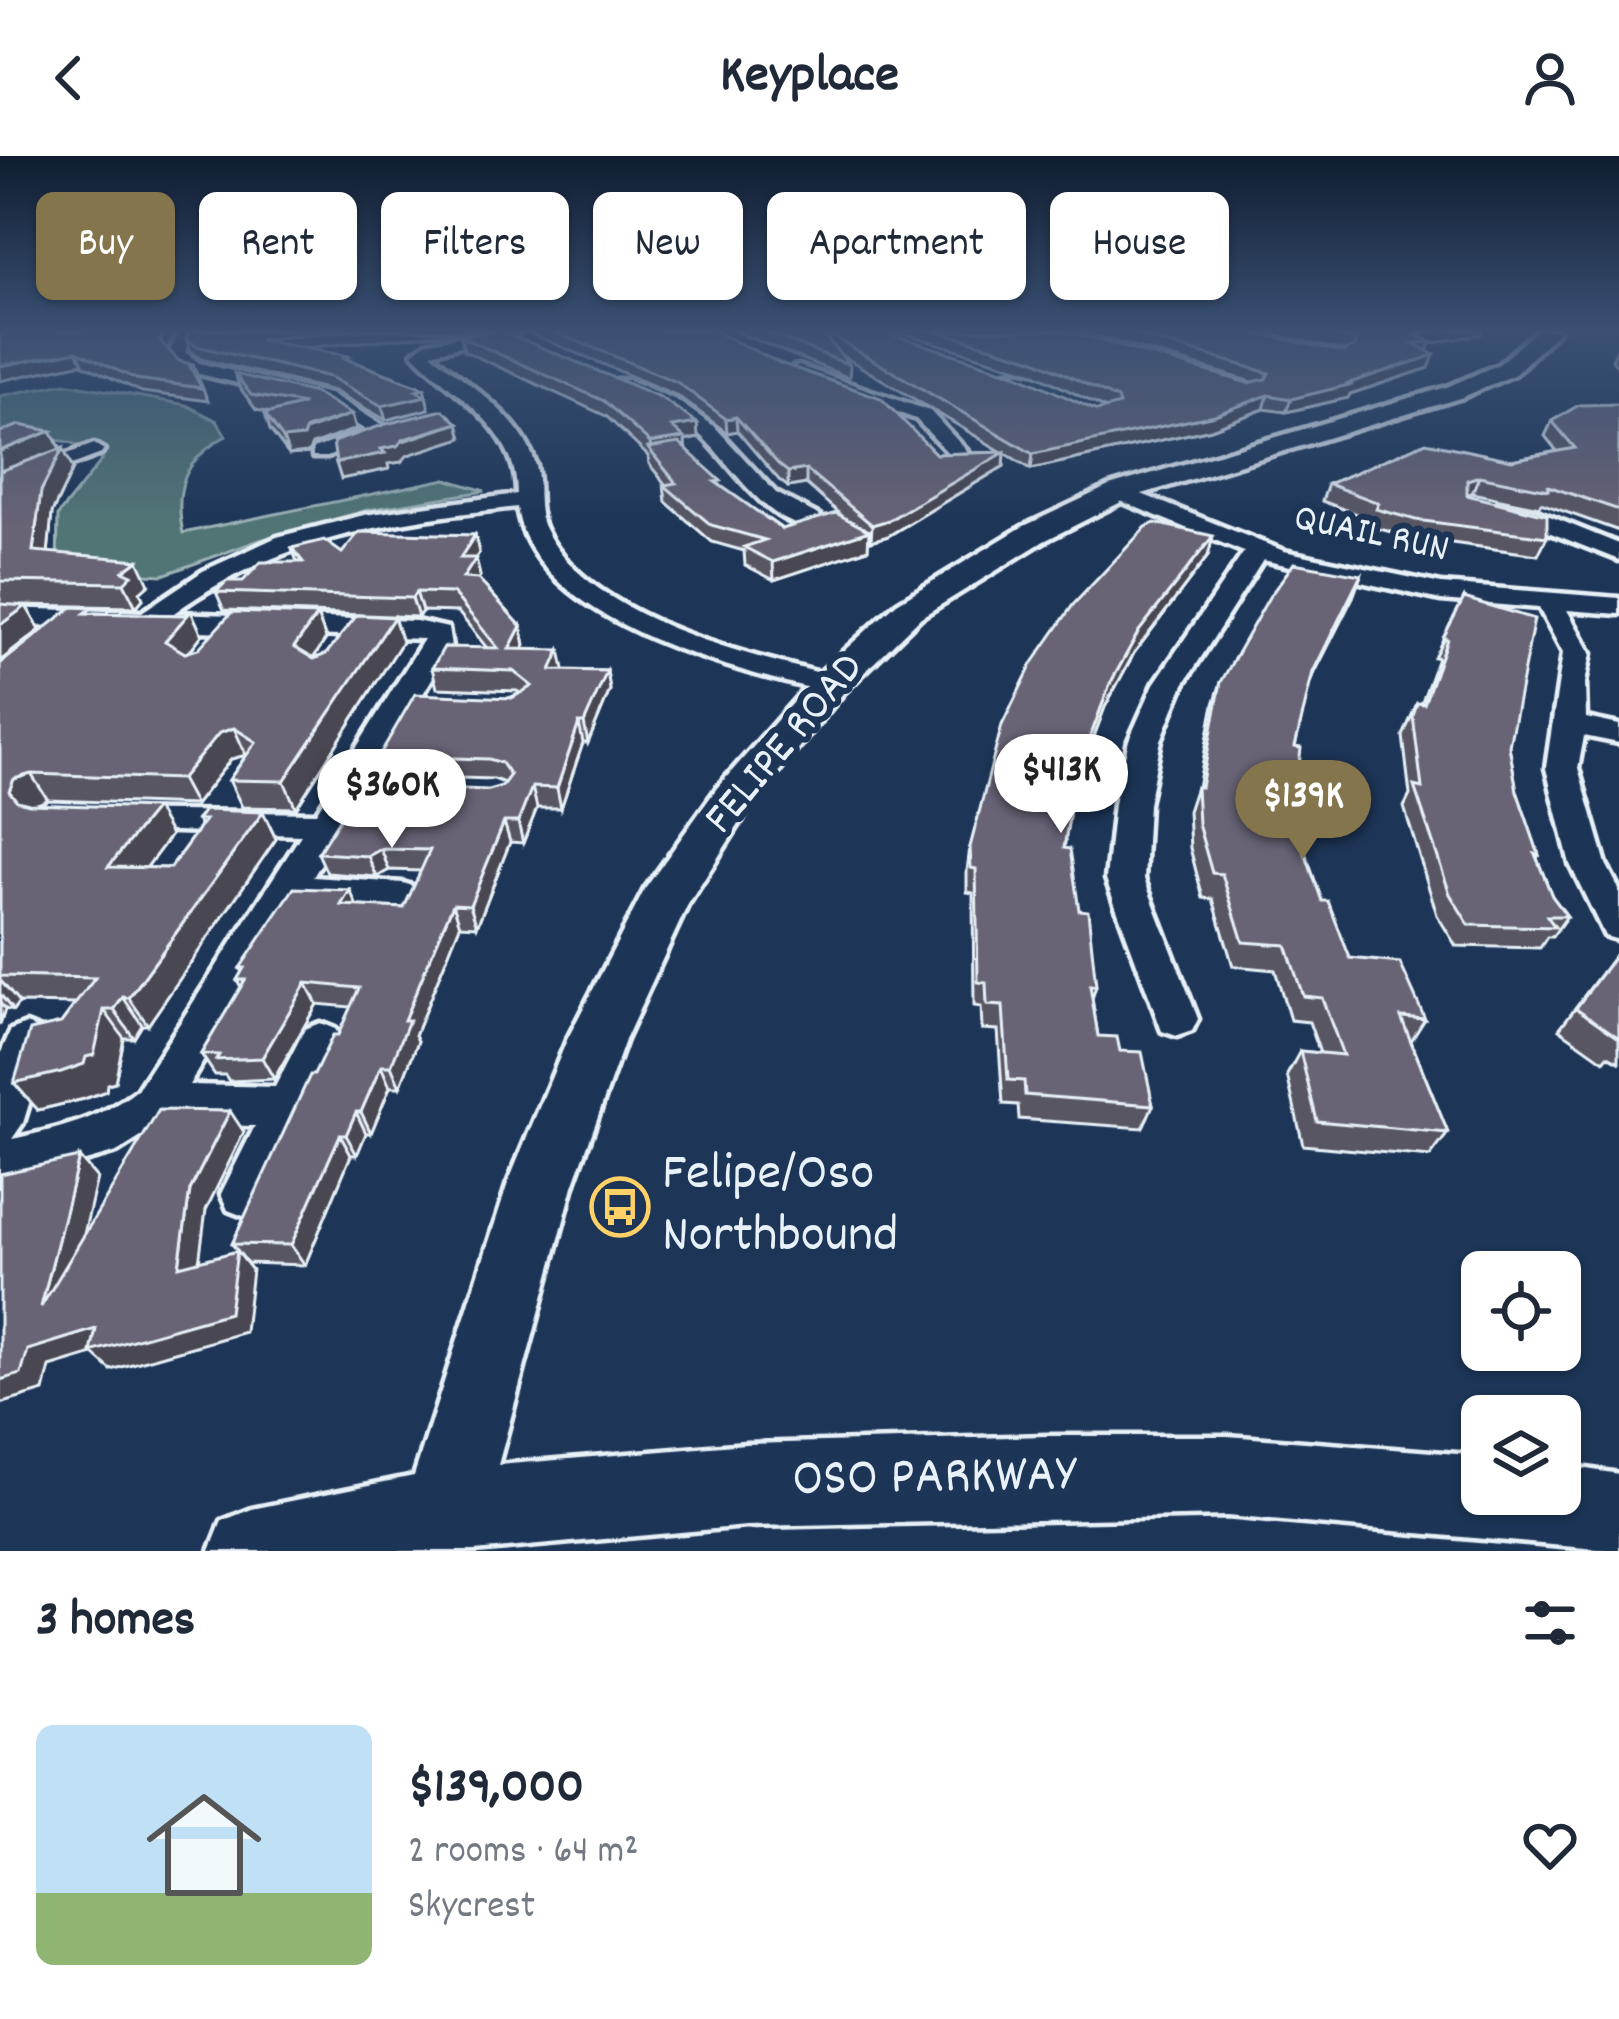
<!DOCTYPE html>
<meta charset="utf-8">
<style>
:root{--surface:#fff;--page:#f2f2f3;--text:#1f2937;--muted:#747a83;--line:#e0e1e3;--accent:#84754c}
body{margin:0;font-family:Dekko,sans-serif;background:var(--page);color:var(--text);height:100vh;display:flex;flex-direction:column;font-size:45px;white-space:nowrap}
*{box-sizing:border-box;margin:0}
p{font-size:39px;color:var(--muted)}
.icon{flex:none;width:66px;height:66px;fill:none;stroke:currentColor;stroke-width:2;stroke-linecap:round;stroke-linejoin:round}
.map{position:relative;height:1395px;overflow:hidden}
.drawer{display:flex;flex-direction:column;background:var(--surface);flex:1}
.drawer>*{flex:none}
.banner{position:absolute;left:36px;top:36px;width:1548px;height:108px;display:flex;gap:24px}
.buttons{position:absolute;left:1461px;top:1095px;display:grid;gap:24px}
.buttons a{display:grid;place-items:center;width:120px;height:120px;border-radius:18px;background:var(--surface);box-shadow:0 3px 9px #0004;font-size:60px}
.price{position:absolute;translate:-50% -102px;padding:0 27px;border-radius:42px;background:#fff;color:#222;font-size:39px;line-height:78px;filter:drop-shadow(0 3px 6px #0008)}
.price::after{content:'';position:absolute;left:50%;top:72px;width:36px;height:27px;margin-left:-18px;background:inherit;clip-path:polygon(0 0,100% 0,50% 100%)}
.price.active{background:var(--accent);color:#fff}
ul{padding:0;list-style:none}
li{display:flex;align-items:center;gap:36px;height:300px;padding:0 36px}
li+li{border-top:3px solid var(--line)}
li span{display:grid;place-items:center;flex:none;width:336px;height:240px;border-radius:18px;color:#555}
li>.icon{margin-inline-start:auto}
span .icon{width:144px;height:144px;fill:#fffc;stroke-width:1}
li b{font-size:51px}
h2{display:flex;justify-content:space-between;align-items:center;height:144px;padding:0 36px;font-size:51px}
.tag{padding:0 42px;border-radius:18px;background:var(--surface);box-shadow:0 3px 9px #0004;font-size:42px;line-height:108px}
.tag.active{background:var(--accent);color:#fff}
header{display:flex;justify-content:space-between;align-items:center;height:156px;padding:0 36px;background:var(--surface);font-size:54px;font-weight:800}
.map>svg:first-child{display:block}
.green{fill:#517474;stroke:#9cb2b6;stroke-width:3}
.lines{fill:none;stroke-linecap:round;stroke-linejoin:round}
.minor-casing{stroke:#e8f1f8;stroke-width:9}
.major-casing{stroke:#e8f1f8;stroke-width:9}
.minor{fill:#1d3557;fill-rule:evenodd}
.major{fill:#1d3557;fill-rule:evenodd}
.wall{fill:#595664;stroke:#e8f1f8;stroke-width:3}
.shaded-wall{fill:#494651;stroke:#e8f1f8;stroke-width:3}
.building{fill:#686474;stroke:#e8f1f8;stroke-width:3}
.labels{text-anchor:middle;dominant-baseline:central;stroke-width:12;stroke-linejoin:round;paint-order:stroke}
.far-street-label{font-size:39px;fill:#e8f1f8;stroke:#1d3557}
.street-label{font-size:45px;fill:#e8f1f8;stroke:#1d3557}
.near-poi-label{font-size:54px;fill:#e8f1f8;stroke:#1d3557;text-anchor:start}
.near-street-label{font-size:54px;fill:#e8f1f8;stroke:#1d3557}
</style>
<header><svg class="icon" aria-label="back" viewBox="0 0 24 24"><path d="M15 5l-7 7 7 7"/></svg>Keyplace<svg class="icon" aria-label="person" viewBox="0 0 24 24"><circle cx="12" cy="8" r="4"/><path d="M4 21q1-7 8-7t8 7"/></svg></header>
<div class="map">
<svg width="1619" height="1395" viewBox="0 0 1619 1395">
<rect width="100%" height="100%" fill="#1d3557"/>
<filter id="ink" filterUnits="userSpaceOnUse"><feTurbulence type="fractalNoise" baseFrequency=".00833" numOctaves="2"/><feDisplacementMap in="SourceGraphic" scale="24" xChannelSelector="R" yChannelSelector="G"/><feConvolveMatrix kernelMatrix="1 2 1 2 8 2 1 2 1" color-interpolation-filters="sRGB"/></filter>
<g filter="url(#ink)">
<path class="green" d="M 65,227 L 186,249 L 217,265 L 226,280 C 186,303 173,330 183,377 L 446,323 L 485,335 L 368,354 L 260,384 L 163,419 L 57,413 L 58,359 L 102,304 C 67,276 41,281 0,296 L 0,240 Z"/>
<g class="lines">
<g class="minor-casing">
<g id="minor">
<polygon points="181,174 196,174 185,196 199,207 333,239 392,275 327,301 313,301 313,293 366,274 321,247 187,215 169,197"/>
<path d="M 492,174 L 526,174 L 431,197 C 467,228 523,261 536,310 C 541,331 535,353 545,373 C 591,465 749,499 840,522 L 845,528 L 830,537 C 736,514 533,467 517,351 C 393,365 277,381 174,457 L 416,465 L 448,472 L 451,491 L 313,721 L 403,727 L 416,731 L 422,740 L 416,749 L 403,753 L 299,745 L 189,929 L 275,931 L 305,873 L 320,867 L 335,873 L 342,885 L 264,1054 L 246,1061 L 228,1054 L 221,1038 L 255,970 L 162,968 L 117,996 L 0,1029 L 0,899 L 11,874 L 26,868 L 41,874 L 48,886 L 23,967 L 12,983 C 59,973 99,964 137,934 L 301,679 L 116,673 L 104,670 L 99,662 L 104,654 L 316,657 L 424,483 L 0,468 L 0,452 L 142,456 L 203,415 L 277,381 L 364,359 L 517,338 C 517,269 454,242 413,197 L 426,187 Z"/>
<polygon points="799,210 930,255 969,297 952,301 916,263 793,219 793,211"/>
<path d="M 1006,216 C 1037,214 1090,240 1112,261 L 1096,265 L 1066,247 L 1006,224 Z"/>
<path d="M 616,224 L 628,224 L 676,244 L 715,271 L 776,337 L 820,360 L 820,370 C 770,379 730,303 698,277 C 673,256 645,244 616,232 Z"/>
<polygon points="94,288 104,294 101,298 0,336 0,323"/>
<polygon points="1119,329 1284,395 1441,428 1619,442 1619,458 1567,454 1591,497 1585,527 1586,562 1619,569 1619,587 1584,580 1578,612 1606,708 1619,733 1619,784 1605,780 1570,708 1546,612 1563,497 1539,452 1441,444 1263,404 1184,528 1161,584 1148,648 1144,723 1198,863 1192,875 1177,880 1162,875 1106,723 1114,648 1129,584 1154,528 1244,396 1111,341 1111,331"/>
<polygon points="1499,347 1537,355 1619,388 1619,404 1523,366 1491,359 1491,349"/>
</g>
</g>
<g class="major-casing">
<polygon id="major" points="1537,174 1559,174 1515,218 1463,241 1129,342 1044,385 921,461 844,536 750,651 687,750 625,884 573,1030 498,1309 746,1288 1047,1280 1227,1280 1482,1300 1482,1338 1560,1338 1560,1309 1619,1318 1619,1395 1227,1360 746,1370 474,1395 210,1395 222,1365 252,1353 414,1320 507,1030 567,884 645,733 717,632 816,520 897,447 1022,371 1109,330 1447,231 1499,208"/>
</g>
<use href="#minor" class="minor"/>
<use href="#major" class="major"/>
</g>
<g class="wall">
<polygon points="8,174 176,174 167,193 179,205 193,209 208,245 142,236"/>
<polygon points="190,174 478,174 305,192 350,204 424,232 429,253 386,264 334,235 201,203 191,195 186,182"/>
<polygon points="528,174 712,174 936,298 1002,296 838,197 850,209 849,222 731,174 879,174 1097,255 1106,253 1031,216 893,174 1063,174 1248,227 1252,226 1077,174 1242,174 1343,196 1345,195 1256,174 1483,174 1481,178 1430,188 1427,195 1434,199 1429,212 1350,238 1348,242 1286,256 1264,253 1211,273 1031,313 1005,297 1004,310 888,380 871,385 868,383 868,393 774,424 745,409 744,395 712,386 666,346 664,329 666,329 649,308 648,300 606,260 464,195 461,181 697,267 698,282 685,285 685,292 721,330 782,373 842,360 806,328 788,331 779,324 737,275 727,277 678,240 529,177"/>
<polygon points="1619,189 1619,213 1612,203"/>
<polygon points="235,218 352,258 356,273 312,289 308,297 289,299 270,274 265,258 272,257 256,254 240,232"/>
<polygon points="1619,248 1619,375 1541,347 1539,351 1472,337 1467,338 1547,381 1538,399 1409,381 1369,370 1372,364 1322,345 1328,328 1512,304 1557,295 1545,280 1552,265"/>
<polygon points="51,275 73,313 52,357 48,396 149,428 140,436 143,443 136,451 20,449 26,450 40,474 0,505 0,276"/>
<polygon points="475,379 479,397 475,402 480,420 478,423 521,470 525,489 523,493 563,514 607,515 610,534 588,587 583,587 561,652 537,652 523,687 510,686 477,770 460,769 415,879 418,885 400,931 390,931 371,977 366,977 357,999 351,999 305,1109 247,1107 232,1088 314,919 338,879 351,851 317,848 274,923 229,925 225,919 215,919 201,898 241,831 237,824 242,816 240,812 357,750 404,752 421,715 389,714 377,721 327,717 318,697 502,630 504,627 494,623 386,620 379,600 520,537 517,535 437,532 432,512 487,492 458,456 422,455 418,461 224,454 216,436 297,406 292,392 342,397"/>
<polygon points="1213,380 1208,400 1134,497 1105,551 1078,623 1075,623 1064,692 1096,830 1092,843 1098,880 1120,895 1153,949 1143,972 1019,963 1018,949 1003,948 998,874 982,873 981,851 974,850 973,737 967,736 967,715 970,691"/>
<polygon points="1361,419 1353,441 1310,526 1295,591 1295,646 1309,673 1302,688 1322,745 1350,802 1425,863 1411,885 1448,977 1430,1001 1303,989 1287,919 1300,895 1320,897 1309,866 1290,864 1275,814 1233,810 1213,743 1203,742 1190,692 1188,655 1196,631 1198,631 1214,548 1221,526"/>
<polygon points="1464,442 1509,590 1517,635 1539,699 1537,702 1552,740 1567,760 1552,781 1547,781 1540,792 1456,790 1437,759 1404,651 1410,639 1403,580 1417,547 1421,548 1438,502 1434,501"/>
<polygon points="191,455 202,479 189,496 317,459 326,483 313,502 402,486 296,652 242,651 229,624 246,599 231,603 195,649 48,644 36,648 171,679 146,712 170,712 200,671 197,664 263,656 276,683 148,869 142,869 134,882 124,882 115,926 107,928 106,935 84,943 38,954 61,867 75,848 19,847 13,855 5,853 0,869 0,508 95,457 185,459"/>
<polygon points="1615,799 1619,801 1619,906 1608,900 1604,905 1559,873"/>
</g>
<g class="shaded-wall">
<polygon points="165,174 176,174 165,198 160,185"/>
<polygon points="356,174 478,174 263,196 259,184"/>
<polygon points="1442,174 1483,174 1481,178 1430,188 1431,186 1416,179"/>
<polygon points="77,195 83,207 0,225 0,210"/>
<polygon points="1434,199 1429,212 1350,238 1348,242 1286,256 1291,243 1349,227"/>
<polygon points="424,232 429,253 386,264 382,250 416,234"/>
<polygon points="1268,239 1264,253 1211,273 1031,313 1033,298"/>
<polygon points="352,258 356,273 312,289 308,297 289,299 283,283"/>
<polygon points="736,261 737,275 727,277 726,263"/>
<polygon points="458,267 462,282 408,299 401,306 388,308 389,313 341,323 336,307"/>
<polygon points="697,267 698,282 685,285 686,297 651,296 650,287 672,271"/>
<polygon points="51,275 61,295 0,321 0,295"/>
<polygon points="63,292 73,313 52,357 46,419 33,395 41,335"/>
<polygon points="1005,296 1004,310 888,380 871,385 872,369"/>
<polygon points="806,313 806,328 788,331 788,316"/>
<polygon points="1479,320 1472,337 1459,340 1467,324"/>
<polygon points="869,375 868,393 774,424 773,406"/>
<polygon points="475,379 479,397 464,420 460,402"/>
<polygon points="1213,380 1208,400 1134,497 1105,551 1078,623 1083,600 1110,528 1139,475"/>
<polygon points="476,402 480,420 468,441 463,422"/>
<polygon points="138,404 149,428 140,436 143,443 136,451 124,427 123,415"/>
<polygon points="1361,419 1353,441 1304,538 1313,516"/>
<polygon points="416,436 422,455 418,461 412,442"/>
<polygon points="26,450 40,474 0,505 0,469"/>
<polygon points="191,455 202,479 178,510 165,485"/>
<polygon points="317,459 326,483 304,516 294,491"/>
<polygon points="394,461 402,486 296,652 284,625"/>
<polygon points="521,470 525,489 513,512 509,493"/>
<polygon points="560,494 564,513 555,533 551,514"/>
<polygon points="607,515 610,534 588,587 584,567"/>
<polygon points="579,567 583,587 561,652 557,632"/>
<polygon points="234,572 246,599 231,603 195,649 181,623 219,577"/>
<polygon points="31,618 48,644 32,650 27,662 9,635 14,623"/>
<polygon points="532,631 537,652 523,687 518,666"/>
<polygon points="156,652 171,679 126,739 108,711"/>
<polygon points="263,656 276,683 148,869 129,842"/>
<polygon points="504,666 510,686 477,770 470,749"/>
<polygon points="381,693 389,714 377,721 368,700"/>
<polygon points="350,734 359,755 341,749"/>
<polygon points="453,748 460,769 415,879 418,885 400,931 391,910 404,864"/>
<polygon points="0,824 19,847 13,855 0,838"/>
<polygon points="306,827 317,848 274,923 262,902"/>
<polygon points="123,841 142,869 134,882 114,854"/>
<polygon points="0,847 5,853 0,869"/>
<polygon points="104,854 124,882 115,926 107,928 106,935 84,943 38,954 14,927 86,901"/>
<polygon points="381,910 390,931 371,977 361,956"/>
<polygon points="230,955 244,976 206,1054 196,1129 179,1110 190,1034"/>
<polygon points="356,956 366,977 357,999 346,979"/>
<polygon points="340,979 351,999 305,1109 291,1089"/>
<polygon points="79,1001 97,1022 63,1169 41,1151"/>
<polygon points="237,1095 252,1114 245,1176 111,1214 93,1198 50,1211 44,1235 0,1248 0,1224 28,1194"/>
</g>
<g class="building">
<polygon points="8,174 165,174 160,185 179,205 193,209 190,211 202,232 136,223 77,195 0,210 0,181"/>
<polygon points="190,174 356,174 259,184 349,200 344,202 424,232 416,234 426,240 382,250 330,221 196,190 186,182"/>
<polygon points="494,174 500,174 660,241 697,267 672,271 684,282 650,287 604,245 461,181"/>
<polygon points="550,174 712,174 780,207 881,242 936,298 1005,296 889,364 872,369 806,313 788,316 779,309 736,261 726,263 677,226"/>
<polygon points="761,174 819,174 850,209"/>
<polygon points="822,174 879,174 1018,219 1097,255 1119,249 1117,243 1033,203 935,174 1063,174 1248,227 1266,223 1269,217 1120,174 1242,174 1343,196 1355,190 1356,184 1312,174 1442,174 1416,179 1431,186 1413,187 1434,199 1349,227 1353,228 1291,243 1268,239 1215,259 1033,298"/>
<polygon points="235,218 315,237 352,258 306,273 303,281 283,283 265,258 304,248 251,239"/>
<polygon points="1619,248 1619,354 1548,330 1548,334 1479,320 1467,324 1467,339 1547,359 1547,381 1416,364 1376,353 1379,347 1328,328 1426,286 1512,304 1575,292 1552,265 1579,249"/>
<polygon points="443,254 458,267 404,283 397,290 381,293 385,297 336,307 333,286 386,268"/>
<polygon points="20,269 51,275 0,295 0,276"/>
<polygon points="679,287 721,325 715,326 782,373 836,357 869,375 773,406 744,391 765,384 711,369 664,329 676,327 648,292"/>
<polygon points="63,292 41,335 33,395 138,404 123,415 132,419 124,427 0,425 0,315"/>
<polygon points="1155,367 1213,380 1139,475 1110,528 1083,600 1079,599 1064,692 1070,693 1079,754 1088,755 1096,830 1090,830 1098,880 1117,881 1120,895 1142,896 1153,949 1025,939 1024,925 1008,924 1003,850 987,849 986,827 978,826 976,713 971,712 970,691 1002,569 1032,508 1073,449 1146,371"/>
<polygon points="359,376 475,379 460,402 476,402 463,422 478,423 521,470 509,493 560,494 551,514 607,515 584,567 579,567 557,632 532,631 518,666 504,666 470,749 453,748 404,864 409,864 391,910 381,910 361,956 356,956 346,979 340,979 291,1089 232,1088 310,919 314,919 333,879 338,879 359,832 306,827 262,902 216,904 219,899 201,898 245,824 237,824 244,812 240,812 294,732 350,734 341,749 404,752 430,694 381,693 368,700 318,697 361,629 488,634 502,630 510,619 502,607 489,603 379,600 415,538 512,542 532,530 513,515 432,512 444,491 498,492 453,437 416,436 412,442 216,436 227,425 243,425 261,406 303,406 292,392 324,384 342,397"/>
<polygon points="1294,407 1361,419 1313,516 1295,591 1301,592 1295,646 1304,648 1309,673 1296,671 1322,745 1328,745 1350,802 1400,807 1425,863 1401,861 1448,977 1317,965 1300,895 1343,899 1322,842 1303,840 1286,789 1243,786 1222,718 1212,717 1198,668 1196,631 1201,631 1221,526 1269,441"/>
<polygon points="1464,442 1534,463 1509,590 1517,635 1539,699 1535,698 1552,740 1567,760 1547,760 1555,771 1469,769 1450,738 1414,630 1422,632 1413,560 1417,547 1424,548 1447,483 1443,482"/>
<polygon points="0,448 26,450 0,469"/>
<polygon points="72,451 92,452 85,457 185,459 191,455 165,485 185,497 198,493 232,456 317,459 294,491 314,503 326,498 357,459 394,461 284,625 229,624 256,586 234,572 219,577 181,623 31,618 14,623 9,635 17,645 29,648 156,652 108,711 170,712 205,664 197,664 204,654 263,656 129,842 123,841 114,854 104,854 94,899 86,901 84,908 61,916 14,927 30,874 61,867 95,822 0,820 0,508"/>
<polygon points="1615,799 1619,801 1619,882 1576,852"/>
<polygon points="159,954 230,955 190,1034 179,1110 237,1095 229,1157 91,1196 96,1173 28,1194 21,1218 0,1224 0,1018 79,1001 41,1151"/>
</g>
</g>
<linearGradient id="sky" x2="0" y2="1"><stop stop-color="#101d30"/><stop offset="0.47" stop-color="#3a5174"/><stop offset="1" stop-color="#3a5174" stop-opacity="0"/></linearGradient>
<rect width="1619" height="370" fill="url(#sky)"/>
<defs>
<g id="bus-ring" transform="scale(3)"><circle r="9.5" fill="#1d3557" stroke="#ffd166" stroke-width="1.5"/><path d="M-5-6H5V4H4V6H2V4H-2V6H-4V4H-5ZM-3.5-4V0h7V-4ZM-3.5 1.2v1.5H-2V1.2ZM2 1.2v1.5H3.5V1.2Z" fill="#ffd166"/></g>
</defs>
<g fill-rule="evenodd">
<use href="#bus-ring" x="620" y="1051"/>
</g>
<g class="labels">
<g class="far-street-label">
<text transform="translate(1371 380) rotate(12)">QUAIL RUN</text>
</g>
<g class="street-label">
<text transform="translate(786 589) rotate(-50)">FELIPE ROAD</text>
</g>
<g class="near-poi-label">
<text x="662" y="1020">Felipe/Oso<tspan x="662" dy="62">Northbound</tspan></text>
</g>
<g class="near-street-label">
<text transform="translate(934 1324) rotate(-1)">OSO PARKWAY</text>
</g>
</g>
</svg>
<div class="buttons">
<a><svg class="icon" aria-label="locate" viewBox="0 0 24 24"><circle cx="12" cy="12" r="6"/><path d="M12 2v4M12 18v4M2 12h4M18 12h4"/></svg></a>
<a><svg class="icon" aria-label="layers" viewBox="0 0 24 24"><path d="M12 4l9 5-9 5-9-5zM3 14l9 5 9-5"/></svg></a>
</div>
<b class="price" style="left:1061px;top:680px">$413K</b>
<b class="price" style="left:392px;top:695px">$360K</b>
<b class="price active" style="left:1303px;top:706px">$139K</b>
<div class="banner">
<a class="tag active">Buy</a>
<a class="tag">Rent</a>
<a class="tag">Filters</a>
<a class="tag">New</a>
<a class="tag">Apartment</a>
<a class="tag">House</a>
</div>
</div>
<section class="drawer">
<h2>3 homes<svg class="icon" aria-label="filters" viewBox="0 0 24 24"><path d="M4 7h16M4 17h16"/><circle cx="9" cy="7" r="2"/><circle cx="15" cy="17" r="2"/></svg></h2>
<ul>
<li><span style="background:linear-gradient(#bfe0f5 70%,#8fb573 0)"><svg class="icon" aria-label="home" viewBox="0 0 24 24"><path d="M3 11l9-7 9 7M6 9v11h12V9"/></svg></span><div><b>$139,000</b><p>2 rooms · 64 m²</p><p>Skycrest</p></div><svg class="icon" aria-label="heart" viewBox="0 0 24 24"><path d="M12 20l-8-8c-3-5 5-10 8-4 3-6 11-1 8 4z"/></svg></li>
</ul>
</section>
